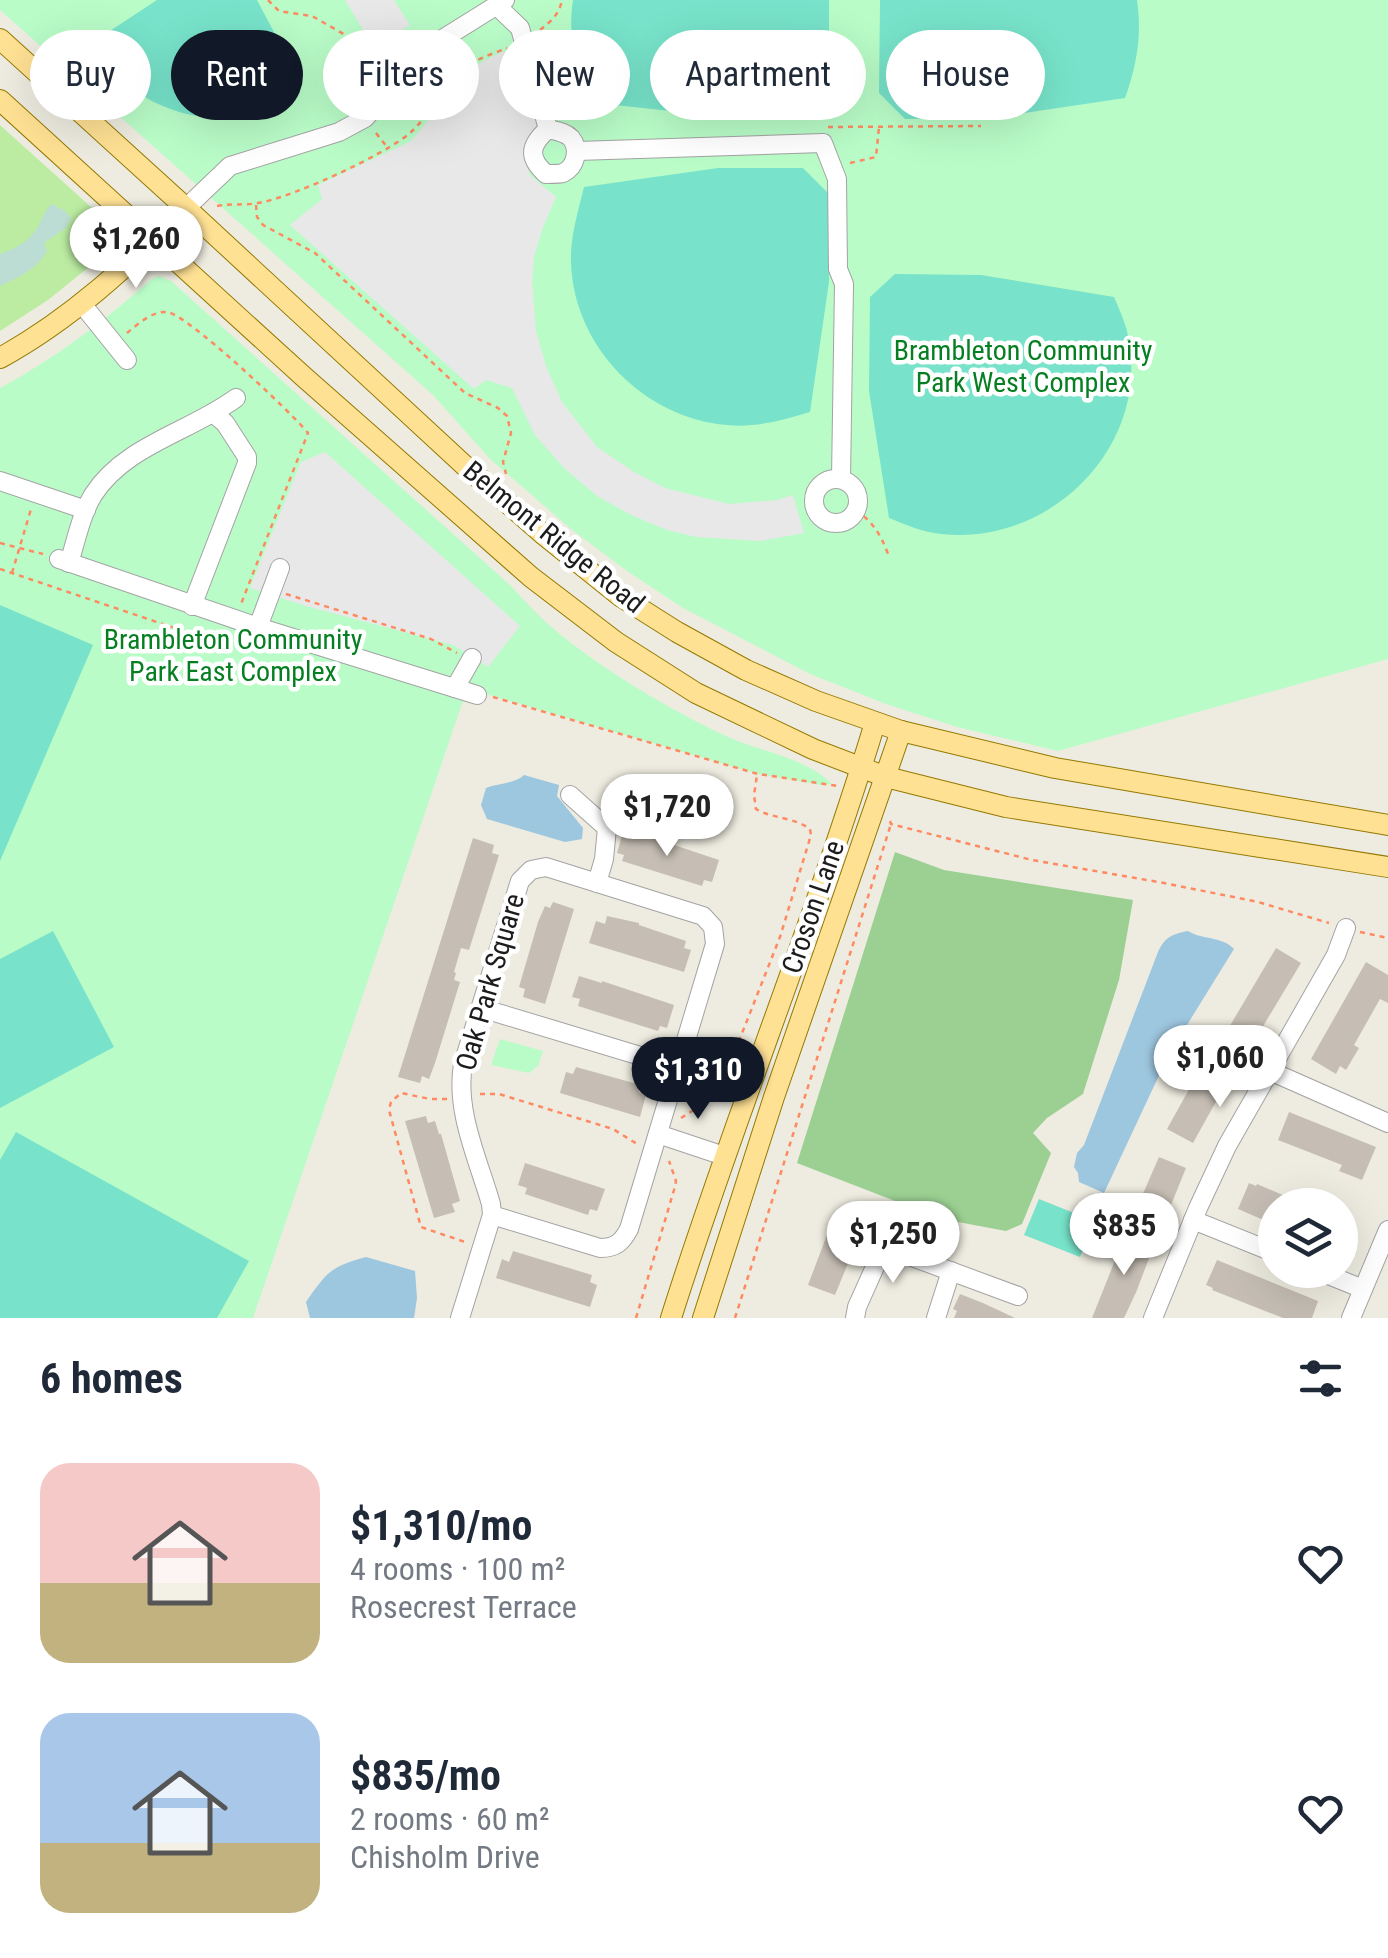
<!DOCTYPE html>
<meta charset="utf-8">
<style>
:root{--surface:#fff;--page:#f2f2f3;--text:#1f2937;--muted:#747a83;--accent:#111827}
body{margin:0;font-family:"Roboto Condensed",sans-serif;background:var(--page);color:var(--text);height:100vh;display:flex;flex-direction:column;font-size:38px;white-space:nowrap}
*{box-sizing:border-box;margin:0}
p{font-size:32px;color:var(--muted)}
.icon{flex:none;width:55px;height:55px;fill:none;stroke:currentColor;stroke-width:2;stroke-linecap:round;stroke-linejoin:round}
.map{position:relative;height:1318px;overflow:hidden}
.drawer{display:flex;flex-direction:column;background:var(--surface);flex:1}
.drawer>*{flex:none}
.banner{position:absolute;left:30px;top:30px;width:1330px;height:90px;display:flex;gap:20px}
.fabs{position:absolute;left:1258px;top:1188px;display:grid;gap:20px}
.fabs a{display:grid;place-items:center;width:100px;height:100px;border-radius:50%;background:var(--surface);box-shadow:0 10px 40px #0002;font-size:50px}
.price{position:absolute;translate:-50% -85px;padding:0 22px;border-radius:35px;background:#fff;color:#222;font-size:32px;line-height:65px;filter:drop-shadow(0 2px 5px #0008)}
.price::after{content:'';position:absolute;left:50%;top:60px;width:30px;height:22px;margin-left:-15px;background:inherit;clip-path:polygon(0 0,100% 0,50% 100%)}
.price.active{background:var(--accent);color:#fff}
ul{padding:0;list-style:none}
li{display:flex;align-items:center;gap:30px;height:250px;padding:0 40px}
li span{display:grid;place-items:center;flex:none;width:280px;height:200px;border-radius:30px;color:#555}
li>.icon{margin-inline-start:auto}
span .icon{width:120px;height:120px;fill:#fffc;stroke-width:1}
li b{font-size:42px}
h2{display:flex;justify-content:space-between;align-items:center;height:120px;padding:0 40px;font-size:42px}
.tag{padding:0 35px;border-radius:45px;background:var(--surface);box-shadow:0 10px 40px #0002;font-size:35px;line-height:90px}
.tag.active{background:var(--accent);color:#fff}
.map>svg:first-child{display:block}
.grass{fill:#bbeca2}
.forest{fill:#9bd092}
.wetland{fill:#bcddd3}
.park{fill:#b9fcc8}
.pitch{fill:#78e3ca}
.parking{fill:#e8e8e8}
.water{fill:#9dc6df}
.building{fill:#c6beb4}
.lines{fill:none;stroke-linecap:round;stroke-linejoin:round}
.minor-casing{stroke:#a3a3a3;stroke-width:20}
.major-casing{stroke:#937900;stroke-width:22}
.path{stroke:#ff8960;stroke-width:2.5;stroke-dasharray:5 5;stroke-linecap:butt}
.minor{stroke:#fff;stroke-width:18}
.major{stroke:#ffe194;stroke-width:20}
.labels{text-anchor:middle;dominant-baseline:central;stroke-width:9;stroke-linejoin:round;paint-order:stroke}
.park-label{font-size:28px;fill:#057f21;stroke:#fff}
.street-label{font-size:28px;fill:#1c1c1c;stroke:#fff}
</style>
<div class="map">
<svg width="1388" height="1318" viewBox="0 0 1388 1318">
<rect width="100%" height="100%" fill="#eeece0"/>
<polygon class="grass" points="0,125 111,225 116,235 111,236 110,247 100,258 48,300 0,331"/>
<polygon class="forest" points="895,852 944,870 1133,900 1119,980 1083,1094 1047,1118 1033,1133 1051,1153 1022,1224 1006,1231 942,1219 911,1225 895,1201 797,1163"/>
<path class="wetland" d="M 52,204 L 65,211 L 71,218 L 67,227 L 44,243 L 47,251 C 36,270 19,277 0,286 L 0,254 C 15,249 31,241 39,225 C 44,216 44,211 52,204 Z"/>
<g class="park">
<polygon points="0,0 1388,0 1388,659 1058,751 957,727 886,704 810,674 683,608 624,569 571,529 490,459 433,395 0,10"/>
<path d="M 159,276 L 171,281 L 511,586 C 525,601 539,617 555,630 C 603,670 670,710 726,736 C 760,752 805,757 832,784 L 821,785 L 758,774 L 489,695 L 466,692 L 253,1318 L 0,1318 L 0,388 C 56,358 105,320 152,279 Z"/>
<polygon points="500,1039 543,1051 538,1066 529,1073 491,1065"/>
</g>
<g class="pitch">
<path d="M 157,0 L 257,0 L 301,83 L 292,100 C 275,105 257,113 239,116 C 177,125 125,93 87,46 Z"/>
<path d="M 573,0 L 829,0 L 829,91 L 807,115 L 717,116 L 587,102 C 577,66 567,38 573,0 Z"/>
<path d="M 880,0 L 1137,0 C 1142,34 1137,65 1125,98 L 991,118 L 905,119 L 879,93 Z"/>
<path d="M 718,168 L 803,168 L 829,194 L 829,282 L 810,412 C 783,420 756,428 727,425 C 644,418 574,347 571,263 C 570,237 578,212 584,187 Z"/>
<path d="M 895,274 L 981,275 L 1114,297 C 1120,311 1127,326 1129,341 C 1148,450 1048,546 941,534 C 923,532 906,525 889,518 L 869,391 L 870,297 Z"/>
<polygon points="0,605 93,645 0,861"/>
<polygon points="53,931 114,1047 0,1108 0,959"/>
<polygon points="16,1132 249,1261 217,1318 0,1318 0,1160"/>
<polygon points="1039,1199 1094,1221 1080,1257 1024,1235"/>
</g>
<g class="parking">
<polygon points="345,0 394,0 410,25 374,48"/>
<polygon points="546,43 559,111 534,128 523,153 530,175 556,197 543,227 534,257 532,281 536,331 546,366 562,402 597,447 634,472 665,488 729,504 777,500 793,495 804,533 760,541 696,537 667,530 631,515 597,496 564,468 535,435 512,388 486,380 474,389 290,225 322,199 318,185 411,141 474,66 504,51 509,63"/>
<polygon points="325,452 520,626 488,667 453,645 306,606 250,588 301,462"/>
</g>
<g class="water">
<path d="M 524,775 L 559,785 L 557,796 L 583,828 L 582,839 L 565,842 L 487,819 L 481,805 L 486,788 C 498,783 515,784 524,775 Z"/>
<path d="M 1188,931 C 1202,940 1222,936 1234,949 L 1169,1054 L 1104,1193 L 1079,1182 L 1078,1173 L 1074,1167 L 1077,1153 L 1084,1145 L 1158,952 C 1165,937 1172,934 1188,931 Z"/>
<path d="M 366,1257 L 415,1271 L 417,1298 L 414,1318 L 310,1318 L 306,1302 C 327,1272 330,1267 366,1257 Z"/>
</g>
<g class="building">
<polygon points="623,832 646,839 647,836 719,860 712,882 704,880 702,886 622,861 624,855 617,853"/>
<polygon points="473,838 494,845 492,853 499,855 469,950 461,948 454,972 456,973 454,980 460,982 435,1063 429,1079 422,1076 420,1083 398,1077"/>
<polygon points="553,902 574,909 545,1004 523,997 525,989 519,987 538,922 545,906 550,908"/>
<polygon points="607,916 639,923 639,925 686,941 684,948 691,950 684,972 589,943 596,921 605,924"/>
<polygon points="1276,948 1301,963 1253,1043 1228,1029"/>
<polygon points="1366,962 1388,975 1388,1003 1380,999 1354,1045 1359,1048 1346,1070 1340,1066 1336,1074 1311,1059"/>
<polygon points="579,976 602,983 602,981 674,1005 667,1028 660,1026 658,1031 578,1006 580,999 572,997"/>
<polygon points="1212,1048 1238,1062 1193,1143 1167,1129"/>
<polygon points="576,1067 641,1085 639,1092 646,1095 640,1117 560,1093 566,1072 573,1074"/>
<polygon points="1289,1112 1376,1147 1362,1180 1339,1171 1342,1165 1278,1140"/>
<polygon points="426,1116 428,1123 435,1121 439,1134 441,1134 460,1201 452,1204 455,1212 434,1218 405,1121"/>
<polygon points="1159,1157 1186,1168 1169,1210 1166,1209 1160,1223 1135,1212"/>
<polygon points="525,1163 605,1189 597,1211 590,1209 588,1215 525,1194 527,1188 518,1185"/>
<polygon points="1249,1183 1256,1186 1257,1184 1306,1205 1275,1205 1275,1225 1238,1209"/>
<polygon points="836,1211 865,1222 835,1295 808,1285"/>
<polygon points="1126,1233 1154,1245 1137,1290 1124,1318 1092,1318"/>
<polygon points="513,1251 592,1275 590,1282 597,1285 590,1307 496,1278 502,1259 509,1262"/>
<polygon points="1217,1260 1318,1301 1312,1318 1283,1318 1212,1290 1213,1288 1206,1285"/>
<polygon points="960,1294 983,1303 1015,1318 954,1318 957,1311 953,1309"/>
</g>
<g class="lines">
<g class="minor-casing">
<g id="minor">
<polyline points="497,6 520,28 548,129"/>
<path d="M 548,129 C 556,131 565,132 571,138 C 580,149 576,167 563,173 C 560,174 549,174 546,174 C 527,157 530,145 548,129 Z"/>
<polyline points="577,151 823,143 837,179 838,269 844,284 841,479"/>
<polyline points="186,208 230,166 339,132 365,118 395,85 417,55 505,0"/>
<polyline points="82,304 127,360"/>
<circle cx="836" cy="501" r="22"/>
<polyline points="0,481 86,510"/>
<polyline points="59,559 258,627 477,695"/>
<path d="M 69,563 C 76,541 81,515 93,495 C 125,445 190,432 236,398"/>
<polyline points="192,606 247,463 247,457 225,423 213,413"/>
<polyline points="258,627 280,568"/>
<polyline points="455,688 472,658"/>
<polyline points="570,795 607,828 604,859 597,883"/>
<polyline points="481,1008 677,1067"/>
<polyline points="1270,1071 1388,1123"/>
<polyline points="658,1134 724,1156"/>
<polyline points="1193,1220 1275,1253"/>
<polyline points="885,1247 1018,1296"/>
<polyline points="1316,1270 1363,1289"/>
<path d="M 460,1318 L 492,1215 L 491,1204 C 478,1159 455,1111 463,1064 L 520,881 L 531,870 L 546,867 L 703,916 L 713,927 L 715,944 L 629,1229 C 622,1242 616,1248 600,1248 L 492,1215"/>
<polyline points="855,1318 857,1307 887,1240"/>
<polyline points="936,1318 951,1271"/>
<polyline points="1153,1318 1198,1208 1227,1146 1336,955 1346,928"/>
<polyline points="1351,1318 1388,1230"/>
</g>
</g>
<g class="major-casing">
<g id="major">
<polyline points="0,39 186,208 464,465 544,535 620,596 677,632 746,670 816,701 901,731 1055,768 1388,825"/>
<polyline points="0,100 304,377 531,577 616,642 696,693 813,749 886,777 1006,807 1388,867"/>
<path d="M 0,358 C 71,319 129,265 186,208"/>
<path d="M 671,1318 C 734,1118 814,923 875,723"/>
<polyline points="703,1318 774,1097 901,731"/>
</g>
</g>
<g class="path">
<polyline points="268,0 279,11 312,16 347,36 357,50 359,63 351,96 355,102"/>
<path d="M 540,30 C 551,21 559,15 562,0"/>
<polyline points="828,127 981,126"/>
<polyline points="376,133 387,147"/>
<polyline points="850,163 876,157 879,127"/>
<polyline points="256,205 257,217 263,225 315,253 465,393 498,408 507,416 511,433 503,462 506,474"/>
<path d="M 217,206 C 233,203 248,206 263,202 C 297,195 384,155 410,133 C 432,113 455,74 478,60 C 487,55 498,52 507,48"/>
<path d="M 127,333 C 138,324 152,311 167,312 C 187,314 292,413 308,433 L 241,604"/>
<path d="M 856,510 C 873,522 881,535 888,554"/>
<polyline points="0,543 43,554"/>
<polyline points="0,569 213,641 228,637"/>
<polyline points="12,573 31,509"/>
<polyline points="286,594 431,639 457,653"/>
<polyline points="493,697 758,774 838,786"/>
<polyline points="890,821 891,824 1032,860 1164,883 1258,902 1329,923"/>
<polyline points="1360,932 1388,938"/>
<polyline points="480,1094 499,1094 613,1129 637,1144"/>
<polyline points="447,1099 430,1099 401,1093 391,1102 389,1110 421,1227 465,1242"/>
<path d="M 681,1118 L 713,1098 L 720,1089 L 780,937 L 811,835 L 810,829 C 794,817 773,819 756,809 L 754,795 L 757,775"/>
<polyline points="636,1318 674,1190 676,1181 669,1161"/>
<polyline points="735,1318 891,824"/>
</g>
<use href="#minor" class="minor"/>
<use href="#major" class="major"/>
</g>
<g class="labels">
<g class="park-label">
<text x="1023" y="350">Brambleton Community<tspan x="1023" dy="32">Park West Complex</tspan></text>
<text x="233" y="639">Brambleton Community<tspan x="233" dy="32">Park East Complex</tspan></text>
</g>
<g class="street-label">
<text transform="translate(554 537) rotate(39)">Belmont Ridge Road</text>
<text transform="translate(813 907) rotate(-71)">Croson Lane</text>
<text transform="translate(490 982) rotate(-74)">Oak Park Square</text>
</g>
</g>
</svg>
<div class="fabs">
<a><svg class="icon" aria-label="layers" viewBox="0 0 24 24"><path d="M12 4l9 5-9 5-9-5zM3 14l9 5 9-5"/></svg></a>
</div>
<b class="price" style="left:136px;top:291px">$1,260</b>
<b class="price" style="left:667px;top:859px">$1,720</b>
<b class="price" style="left:1220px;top:1110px">$1,060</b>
<b class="price active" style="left:698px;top:1122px">$1,310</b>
<b class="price" style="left:1124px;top:1278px">$835</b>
<b class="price" style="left:893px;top:1286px">$1,250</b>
<div class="banner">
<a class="tag">Buy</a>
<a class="tag active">Rent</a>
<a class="tag">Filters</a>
<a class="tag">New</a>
<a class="tag">Apartment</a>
<a class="tag">House</a>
</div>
</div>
<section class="drawer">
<h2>6 homes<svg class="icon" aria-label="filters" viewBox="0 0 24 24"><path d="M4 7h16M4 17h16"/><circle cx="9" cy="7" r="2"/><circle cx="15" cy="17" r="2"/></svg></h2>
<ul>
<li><span style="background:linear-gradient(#f6c9c9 60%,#c2b280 0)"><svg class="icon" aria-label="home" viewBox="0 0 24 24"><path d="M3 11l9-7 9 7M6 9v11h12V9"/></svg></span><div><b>$1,310/mo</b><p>4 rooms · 100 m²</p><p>Rosecrest Terrace</p></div><svg class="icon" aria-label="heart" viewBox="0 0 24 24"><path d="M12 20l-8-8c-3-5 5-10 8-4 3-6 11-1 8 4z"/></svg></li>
<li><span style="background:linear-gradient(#a9c7e8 65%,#c2b280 0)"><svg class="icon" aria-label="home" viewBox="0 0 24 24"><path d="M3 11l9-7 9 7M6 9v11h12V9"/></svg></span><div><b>$835/mo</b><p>2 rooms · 60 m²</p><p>Chisholm Drive</p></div><svg class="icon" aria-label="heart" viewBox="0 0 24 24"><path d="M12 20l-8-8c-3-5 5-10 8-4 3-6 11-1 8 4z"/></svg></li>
</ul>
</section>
